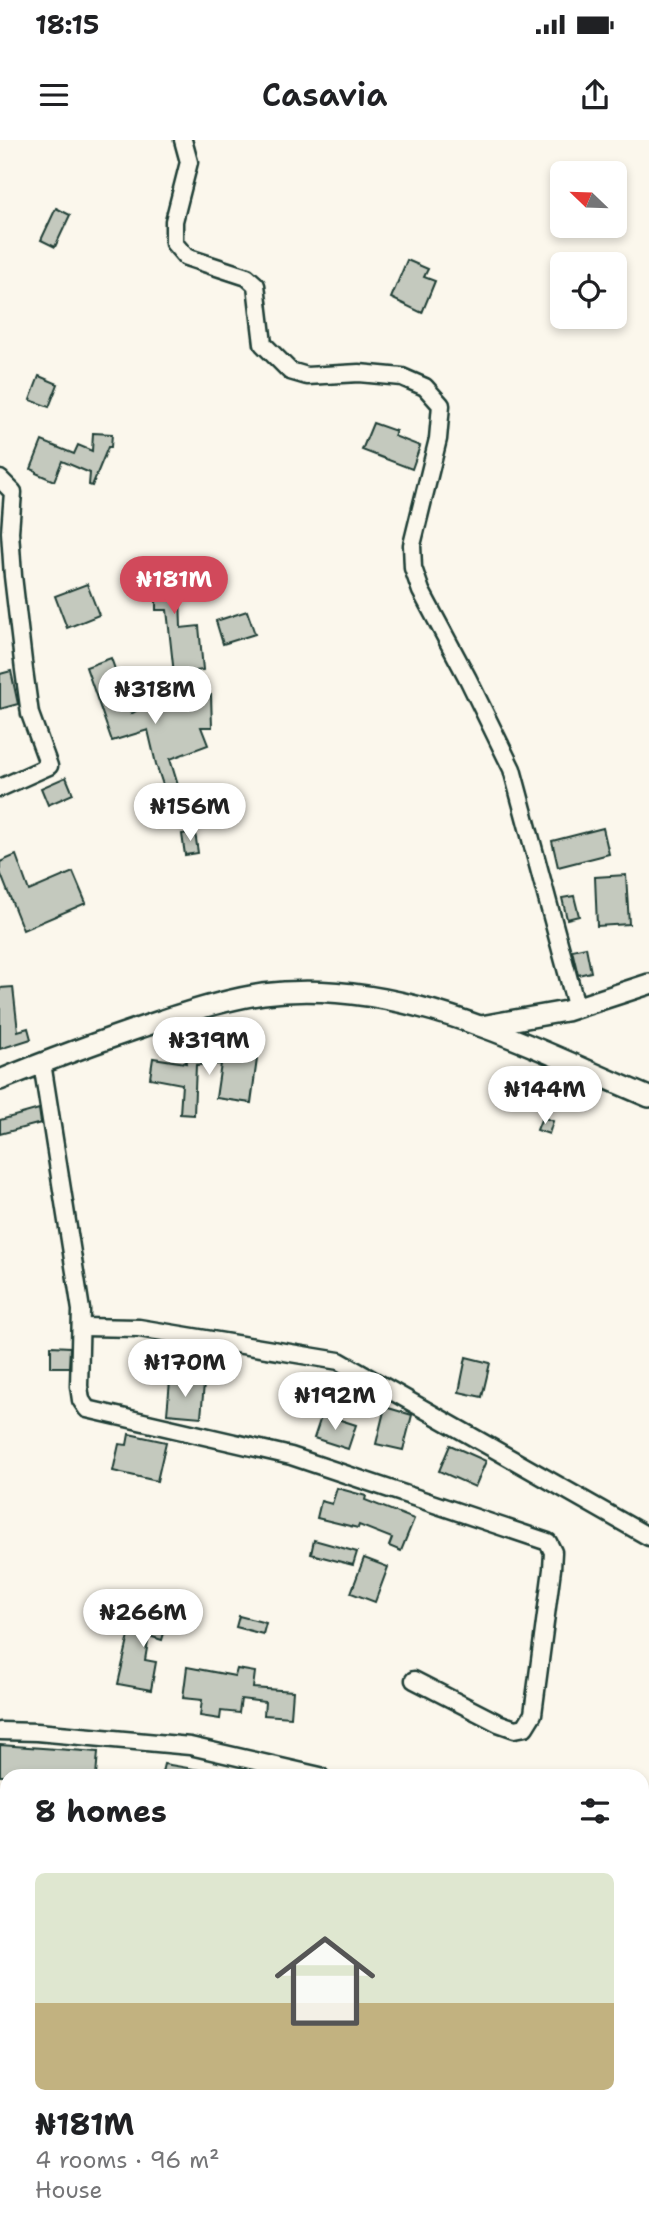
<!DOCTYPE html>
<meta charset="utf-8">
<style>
:root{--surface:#fff;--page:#f6f6f6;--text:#202124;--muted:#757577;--line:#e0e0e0;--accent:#d1495b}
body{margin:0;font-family:"Shantell Sans",sans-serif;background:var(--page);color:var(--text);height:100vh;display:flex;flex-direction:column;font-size:26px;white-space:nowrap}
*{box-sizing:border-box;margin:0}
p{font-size:23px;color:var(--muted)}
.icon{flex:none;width:38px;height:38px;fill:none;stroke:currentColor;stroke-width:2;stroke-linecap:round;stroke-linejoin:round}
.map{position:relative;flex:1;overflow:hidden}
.drawer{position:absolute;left:0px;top:1629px;width:649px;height:471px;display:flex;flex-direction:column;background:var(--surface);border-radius:21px 21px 0 0;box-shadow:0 4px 10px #0003}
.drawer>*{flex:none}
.needle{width:46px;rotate:293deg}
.tools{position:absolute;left:550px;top:21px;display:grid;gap:14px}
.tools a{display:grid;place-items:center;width:77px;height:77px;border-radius:10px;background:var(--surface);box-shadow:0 4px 10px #0003;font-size:35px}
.price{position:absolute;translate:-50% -60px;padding:0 16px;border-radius:24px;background:#fff;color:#222;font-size:23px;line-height:46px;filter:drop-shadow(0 2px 4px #0008)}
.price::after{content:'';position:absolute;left:50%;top:42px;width:21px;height:16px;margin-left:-10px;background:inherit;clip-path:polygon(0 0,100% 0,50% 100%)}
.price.current{background:var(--accent);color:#fff}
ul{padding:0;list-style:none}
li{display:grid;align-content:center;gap:14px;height:371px;padding:0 35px}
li+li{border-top:2px solid var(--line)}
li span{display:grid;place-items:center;height:217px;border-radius:10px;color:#555}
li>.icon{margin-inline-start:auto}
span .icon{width:126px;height:126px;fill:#fffc;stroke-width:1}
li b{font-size:30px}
h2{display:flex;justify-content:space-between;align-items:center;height:84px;padding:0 35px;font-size:30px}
.status{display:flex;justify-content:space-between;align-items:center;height:49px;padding:0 35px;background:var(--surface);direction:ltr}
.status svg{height:19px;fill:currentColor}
header{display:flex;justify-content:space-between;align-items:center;height:91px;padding:0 35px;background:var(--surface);font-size:32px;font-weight:600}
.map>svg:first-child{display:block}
.building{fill:#c4c9be;stroke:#1f3d34;stroke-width:2}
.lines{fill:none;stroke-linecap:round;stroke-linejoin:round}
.minor-casing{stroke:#1f3d34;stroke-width:21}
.tertiary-casing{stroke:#1f3d34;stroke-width:24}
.minor{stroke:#fbf7ec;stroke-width:16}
.tertiary{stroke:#fbf7ec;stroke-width:19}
</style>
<div class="status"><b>18:15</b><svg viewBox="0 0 49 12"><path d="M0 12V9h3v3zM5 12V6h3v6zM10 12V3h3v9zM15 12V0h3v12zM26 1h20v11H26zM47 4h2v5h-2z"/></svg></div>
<header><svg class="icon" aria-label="menu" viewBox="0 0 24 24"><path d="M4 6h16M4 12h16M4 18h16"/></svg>Casavia<svg class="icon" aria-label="share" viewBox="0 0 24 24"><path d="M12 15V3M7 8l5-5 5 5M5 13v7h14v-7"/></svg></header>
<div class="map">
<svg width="649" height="2099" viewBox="0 0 649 2099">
<rect width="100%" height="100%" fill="#fbf7ec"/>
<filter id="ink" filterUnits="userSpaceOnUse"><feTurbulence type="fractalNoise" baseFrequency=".0143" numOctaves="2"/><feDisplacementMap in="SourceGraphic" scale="14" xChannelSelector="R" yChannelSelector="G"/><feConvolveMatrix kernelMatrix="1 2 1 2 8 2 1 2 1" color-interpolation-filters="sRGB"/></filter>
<g filter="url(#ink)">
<g class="building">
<polygon points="56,68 70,75 55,107 41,100"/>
<polygon points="407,120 428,129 424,137 435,141 422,173 391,158"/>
<polygon points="39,236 58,244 49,267 30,260"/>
<polygon points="373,283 396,291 394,296 420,306 412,329 362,310"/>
<polygon points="93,293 112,294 111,307 108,307 92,346 89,345 90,333 62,321 54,341 36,333 36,331 31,329 42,301 74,314 78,305 92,311"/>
<polygon points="179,423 181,488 199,486 203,530 174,534 167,470 156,470 156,454 148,454 148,447 143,447 142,424"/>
<polygon points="87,444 99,475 67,488 55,456"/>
<polygon points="247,471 255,494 223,504 216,481"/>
<polygon points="111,518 131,574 157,558 211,555 212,587 201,587 208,605 170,619 190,685 177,688 171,663 169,663 156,624 148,590 112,601 86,527"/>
<polygon points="11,531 18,564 0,569 0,534"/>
<polygon points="66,637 73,654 48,665 41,648"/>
<polygon points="603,688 609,714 558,727 552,701"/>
<polygon points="195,692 198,713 185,715 182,694"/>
<polygon points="16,715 29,751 73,732 86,763 23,790 0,732 0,722"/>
<polygon points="626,735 629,784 597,786 595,737"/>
<polygon points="574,756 579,776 567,779 562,758"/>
<polygon points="586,807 591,832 578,835 572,810"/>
<polygon points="13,847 18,891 28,888 31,899 0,909 0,848"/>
<polygon points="213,912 257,919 251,963 216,958 221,924 196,925 194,975 180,974 182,944 150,938 153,918 186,923 185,914"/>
<polygon points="39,969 41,983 0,994 0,980"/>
<polygon points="542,977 553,981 549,994 537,990"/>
<polygon points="51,1206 70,1207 69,1227 51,1227"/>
<polygon points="466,1217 490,1223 482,1257 459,1252"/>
<polygon points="170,1241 204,1244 201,1277 167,1274"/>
<polygon points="385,1267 412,1275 403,1310 376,1304"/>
<polygon points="322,1274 356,1285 348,1309 314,1298"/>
<polygon points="129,1294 166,1302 157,1341 113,1331 119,1304 127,1305"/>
<polygon points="450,1305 486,1321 475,1347 439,1331"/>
<polygon points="337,1348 366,1356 365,1360 414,1379 401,1411 389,1406 392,1398 359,1385 358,1388 317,1378 321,1361 332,1364"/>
<polygon points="314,1400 357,1412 353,1425 311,1414"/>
<polygon points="364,1418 388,1427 375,1462 351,1453"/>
<polygon points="149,1463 171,1468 162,1500 149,1496 145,1520 156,1522 151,1550 118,1544 131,1487 144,1490"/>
<polygon points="239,1476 266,1483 263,1494 236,1487"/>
<polygon points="187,1527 235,1536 237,1529 255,1532 253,1548 293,1551 291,1577 264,1575 265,1562 241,1559 239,1573 221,1571 220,1579 200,1576 202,1560 183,1558"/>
<polygon points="0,1605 98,1612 96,1636 0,1636"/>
<polygon points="164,1624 200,1630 199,1636 161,1636"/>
</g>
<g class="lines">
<g class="minor-casing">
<g id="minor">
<polyline points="183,0 189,22 174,81 174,103 186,117 247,137 256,145 263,204 290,231 307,236 359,233 402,237 425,247 441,265 438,299 412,405 413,428 421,451 468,539 512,629 575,862"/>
<polyline points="0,339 13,352 10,392 13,436 24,530 30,574 49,626 0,648"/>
<polyline points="42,923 81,1170 79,1246 81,1260 87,1269 291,1316 548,1402 553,1412 552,1429 533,1574 525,1587 515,1589 498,1583 414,1540"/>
<polyline points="82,1187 139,1188 339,1221 649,1397"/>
<polyline points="0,1591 37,1592 190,1606 320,1636"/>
<polyline points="0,1752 7,1752"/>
<polyline points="0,1873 7,1871"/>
<polyline points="109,2099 110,2093"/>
</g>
</g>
<g class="tertiary-casing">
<g id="tertiary">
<polyline points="481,886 566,871 649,844"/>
<path d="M 0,940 C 53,918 106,899 160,881 C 193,870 228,859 263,854 C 399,836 528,906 649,957"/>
</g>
</g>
<use href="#minor" class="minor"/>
<use href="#tertiary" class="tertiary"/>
</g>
</g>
</svg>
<div class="tools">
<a><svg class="needle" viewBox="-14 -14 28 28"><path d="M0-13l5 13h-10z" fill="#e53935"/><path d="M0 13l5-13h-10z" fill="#757577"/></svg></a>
<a><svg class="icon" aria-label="locate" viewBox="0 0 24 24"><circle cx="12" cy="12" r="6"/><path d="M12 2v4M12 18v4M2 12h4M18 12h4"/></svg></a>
</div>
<b class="price current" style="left:174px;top:476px">₦181M</b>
<b class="price" style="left:155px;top:586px">₦318M</b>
<b class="price" style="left:190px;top:703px">₦156M</b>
<b class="price" style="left:209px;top:937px">₦319M</b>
<b class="price" style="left:545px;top:986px">₦144M</b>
<b class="price" style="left:185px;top:1259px">₦170M</b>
<b class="price" style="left:335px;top:1292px">₦192M</b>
<b class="price" style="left:143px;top:1509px">₦266M</b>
<section class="drawer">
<h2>8 homes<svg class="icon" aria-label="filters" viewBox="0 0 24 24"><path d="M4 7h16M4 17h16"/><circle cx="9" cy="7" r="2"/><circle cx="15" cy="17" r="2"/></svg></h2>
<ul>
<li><span style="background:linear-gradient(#dfe7d0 60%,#c2b280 0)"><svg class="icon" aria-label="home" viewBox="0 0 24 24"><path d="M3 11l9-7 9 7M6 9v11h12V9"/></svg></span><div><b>₦181M</b><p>4 rooms · 96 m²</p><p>House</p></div></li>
</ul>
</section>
</div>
